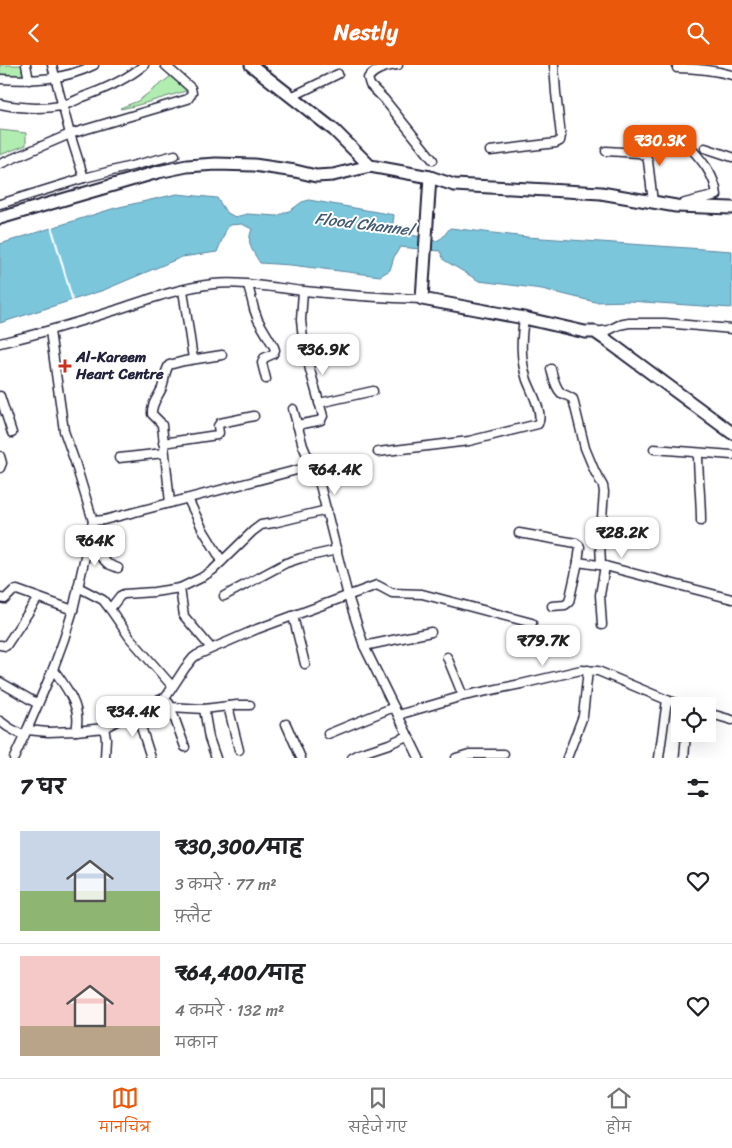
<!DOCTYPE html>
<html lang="hi">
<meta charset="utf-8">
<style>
:root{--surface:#fff;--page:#f6f6f6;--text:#202124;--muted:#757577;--line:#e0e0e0;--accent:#ea580c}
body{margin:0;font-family:Sriracha,"Playpen Sans Deva",sans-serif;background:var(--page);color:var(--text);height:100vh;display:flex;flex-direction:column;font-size:19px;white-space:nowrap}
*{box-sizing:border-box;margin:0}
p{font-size:16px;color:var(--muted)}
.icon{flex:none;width:28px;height:28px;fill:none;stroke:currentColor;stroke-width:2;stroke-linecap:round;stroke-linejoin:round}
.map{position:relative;height:693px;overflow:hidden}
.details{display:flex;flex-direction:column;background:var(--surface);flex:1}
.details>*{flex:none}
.buttons{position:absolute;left:671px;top:632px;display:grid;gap:10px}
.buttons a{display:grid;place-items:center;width:45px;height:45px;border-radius:0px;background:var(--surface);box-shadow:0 5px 20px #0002;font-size:25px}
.price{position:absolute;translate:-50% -42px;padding:0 11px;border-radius:10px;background:#fff;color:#222;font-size:16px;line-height:32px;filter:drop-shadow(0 1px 2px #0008)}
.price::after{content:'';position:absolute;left:50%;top:30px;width:15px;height:11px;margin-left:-8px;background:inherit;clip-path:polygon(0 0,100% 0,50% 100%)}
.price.active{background:var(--accent);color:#fff}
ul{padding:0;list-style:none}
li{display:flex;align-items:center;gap:15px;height:125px;padding:0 20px}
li+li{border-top:1px solid var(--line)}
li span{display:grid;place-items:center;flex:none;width:140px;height:100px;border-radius:0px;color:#555}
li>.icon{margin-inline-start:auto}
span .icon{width:60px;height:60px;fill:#fffc;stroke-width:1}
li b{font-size:21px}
h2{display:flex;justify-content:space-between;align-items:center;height:60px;padding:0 20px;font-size:21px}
header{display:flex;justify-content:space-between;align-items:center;height:65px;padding:0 20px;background:var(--accent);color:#fff;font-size:22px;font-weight:700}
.dock{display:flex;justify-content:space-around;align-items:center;height:70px;border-top:1px solid var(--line);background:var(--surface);font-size:14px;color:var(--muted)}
.dock a{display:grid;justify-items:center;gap:2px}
.dock .active{color:var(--accent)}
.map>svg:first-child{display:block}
.green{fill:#b1ecb1;stroke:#6a8776}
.water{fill:#7cc6dc;stroke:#58849c}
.pier{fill:#fff}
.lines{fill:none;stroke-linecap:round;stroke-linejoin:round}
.minor-casing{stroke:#22223b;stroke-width:11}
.secondary-casing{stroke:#22223b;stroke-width:15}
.minor{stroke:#fff;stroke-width:8}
.secondary{stroke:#fff;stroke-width:11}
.poi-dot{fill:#c8321e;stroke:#fff;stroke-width:2}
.labels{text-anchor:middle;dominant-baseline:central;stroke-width:4;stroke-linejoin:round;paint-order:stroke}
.poi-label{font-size:15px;font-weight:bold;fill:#22223b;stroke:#fff;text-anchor:start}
.water-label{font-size:16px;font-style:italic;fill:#425b73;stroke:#fff}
</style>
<header><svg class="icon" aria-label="back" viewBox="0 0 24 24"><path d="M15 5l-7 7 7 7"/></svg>Nestly<svg class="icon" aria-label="search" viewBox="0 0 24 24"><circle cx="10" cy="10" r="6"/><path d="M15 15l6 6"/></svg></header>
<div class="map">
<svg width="732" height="693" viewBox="0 0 732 693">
<rect width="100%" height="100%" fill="#fff"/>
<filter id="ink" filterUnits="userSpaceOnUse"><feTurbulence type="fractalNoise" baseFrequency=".02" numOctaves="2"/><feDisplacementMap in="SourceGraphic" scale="10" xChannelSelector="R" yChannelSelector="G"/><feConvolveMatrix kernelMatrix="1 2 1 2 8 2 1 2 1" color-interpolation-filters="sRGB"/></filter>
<g filter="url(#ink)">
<g class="green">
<polygon points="0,0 23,0 25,12 6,12 0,10"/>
<polygon points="171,11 186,23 186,26 138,40 121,44 120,43 138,36"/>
<polygon points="0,65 26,68 26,80 0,90"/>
</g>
<path class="water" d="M 177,129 L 217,133 L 226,147 L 235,152 L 247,149 L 277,151 L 291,145 L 302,137 L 309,135 L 394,150 L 392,165 L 436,176 L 442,173 L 450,163 L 527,172 L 732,186 L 732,243 L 629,236 L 595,237 L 542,224 L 479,216 L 444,195 L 440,186 L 400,182 L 394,192 L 390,205 L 380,211 L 291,200 L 260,198 C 252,185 246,179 252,164 L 242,159 L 229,160 L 226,165 L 217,187 L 182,192 L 104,225 L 0,258 L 0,179 L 115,143 Z"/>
<polygon class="pier" points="52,160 74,237 72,237 50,161"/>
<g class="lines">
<g class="minor-casing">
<g id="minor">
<polyline points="26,0 29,15"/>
<polyline points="52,0 70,69 84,113"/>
<path d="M 398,0 C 387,1 375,4 368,13 L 370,20 L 384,34 L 433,95"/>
<path d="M 677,3 C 697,3 713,5 732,10"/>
<path d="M 0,14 C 32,16 64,15 94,0"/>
<polyline points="291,32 338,9"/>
<path d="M 0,39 C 19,43 42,44 61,41 C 69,39 76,35 83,32 C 105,24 126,15 144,0"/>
<polyline points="705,83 732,92"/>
<polyline points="490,86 556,78 560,76 561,71 556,28 554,0"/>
<polyline points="606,86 639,88 646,91 648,96 653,137"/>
<polyline points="0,99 70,69 188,34 192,28 191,23 165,0"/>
<path d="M 685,138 L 717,130 C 715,110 701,94 687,79"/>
<polyline points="0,139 84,113 175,90"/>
<polyline points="248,220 254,244 258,255 274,282 275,285 273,289 264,293 262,298 266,314"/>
<polyline points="183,225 193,294"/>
<polyline points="595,267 609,265 619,260 629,258 665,258 732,264"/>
<path d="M 0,278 C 38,269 76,258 113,246 C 146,235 179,223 213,219 C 243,216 274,223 304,226 C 343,230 382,233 422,234"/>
<path d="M 551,304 C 553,312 555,322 561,328 C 565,330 569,331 573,334 L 585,383 L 595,407 L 603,421 L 604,427 L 600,478 L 601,500"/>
<polyline points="0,331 12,368"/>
<polyline points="319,338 373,326"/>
<polyline points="293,344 303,381 313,404"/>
<polyline points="297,360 318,356 321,355 323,351 310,305 303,274 301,255 303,226"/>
<polyline points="163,378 217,370 219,368 218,361 220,358 254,351"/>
<polyline points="654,384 732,390"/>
<path d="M 378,387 L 469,376 L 538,359 C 544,348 531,326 527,315 C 520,293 521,275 524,253"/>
<path d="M 698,388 C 698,410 701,433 701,456"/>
<polyline points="0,391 2,398 0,403"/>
<polyline points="119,393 164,388"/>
<polyline points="188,434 202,463 222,496"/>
<path d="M 170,438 L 162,360 L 160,357 L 152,349 C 151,339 158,332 162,323 C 165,315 164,308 169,300 L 184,296 L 222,290"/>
<polyline points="93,456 104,455 297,405 313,404 318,414 321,424 348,531 364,581 419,693"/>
<polyline points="519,468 576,478 579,480 580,482 578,497 605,501 732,534"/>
<polyline points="88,479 108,499 118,503"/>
<polyline points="78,522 103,535 110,544 130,573 172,621"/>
<polyline points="180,523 184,551 211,583"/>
<polyline points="224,531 286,498 301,493 337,485"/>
<polyline points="0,533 5,534 13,526 17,525 73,545"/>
<polyline points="552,541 565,540 569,537 578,497"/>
<polyline points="110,544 120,531 124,529 154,527 180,523 201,513 213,505 253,466 261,460 273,458 327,445"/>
<polyline points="293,551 305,599"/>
<polyline points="602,560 600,530 605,501"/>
<polyline points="0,580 6,581 38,533"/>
<polyline points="364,581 431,567"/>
<polyline points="447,592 463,631"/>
<path d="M 53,604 C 62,616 76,635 77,650 C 78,656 77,661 76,666"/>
<polyline points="0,617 38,639"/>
<polyline points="169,638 185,682"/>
<polyline points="228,641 239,685"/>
<polyline points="170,642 204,644 237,640 250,640"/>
<polyline points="204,644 209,673 216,693"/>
<polyline points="136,646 151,693"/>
<polyline points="708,648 732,655"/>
<polyline points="398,650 463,631 521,619 581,605 598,606 667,635 685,641"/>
<polyline points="0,656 8,662 24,671"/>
<polyline points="286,659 301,693"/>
<polyline points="104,663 106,673 105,693"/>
<polyline points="27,665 48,667 76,666 104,663 136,646 166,632 185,603 193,593 197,590 257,564 377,520 392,528 422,529 532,558"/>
<polyline points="328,669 394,642"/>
<polyline points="14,693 27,665 53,604 64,574 73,545 93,456 75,397 64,366 50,266"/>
<polyline points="352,693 359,689 389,679 407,671"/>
<polyline points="456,693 469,689 504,689"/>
<polyline points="567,693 583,651 588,605"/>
<polyline points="659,693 667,635"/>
<polyline points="684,693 686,669"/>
</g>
</g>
<g class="secondary-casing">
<g id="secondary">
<polyline points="251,0 334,65 370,101 430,112 454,120 601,128 676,141 732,143"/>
<polyline points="430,112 422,234 524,253 585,267 595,267 605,274 732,368"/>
<polyline points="0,153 158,107 187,101 216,99 254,100 295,106 316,111 333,110 370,101"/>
</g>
</g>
<use href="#minor" class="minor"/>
<use href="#secondary" class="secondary"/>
</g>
</g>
<path class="poi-dot" d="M62.5 293.5h5v5h5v5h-5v5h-5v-5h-5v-5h5z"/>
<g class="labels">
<g class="poi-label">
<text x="76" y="292">Al-Kareem<tspan x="76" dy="17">Heart Centre</tspan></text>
</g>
<g class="water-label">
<text transform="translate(364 159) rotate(7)">Flood Channel</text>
</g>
</g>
</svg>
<div class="buttons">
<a><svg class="icon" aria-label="locate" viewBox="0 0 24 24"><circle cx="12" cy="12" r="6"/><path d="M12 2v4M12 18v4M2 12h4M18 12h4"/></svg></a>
</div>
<b class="price active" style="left:660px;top:102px">₹30.3K</b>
<b class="price" style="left:323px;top:311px">₹36.9K</b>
<b class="price" style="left:335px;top:431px">₹64.4K</b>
<b class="price" style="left:622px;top:494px">₹28.2K</b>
<b class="price" style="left:95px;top:502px">₹64K</b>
<b class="price" style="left:543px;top:602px">₹79.7K</b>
<b class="price" style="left:133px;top:673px">₹34.4K</b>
</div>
<section class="details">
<h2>7 घर<svg class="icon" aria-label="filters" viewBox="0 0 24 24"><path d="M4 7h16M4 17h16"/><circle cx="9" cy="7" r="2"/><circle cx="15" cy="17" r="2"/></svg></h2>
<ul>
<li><span style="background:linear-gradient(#c9d6e8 60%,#8fb573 0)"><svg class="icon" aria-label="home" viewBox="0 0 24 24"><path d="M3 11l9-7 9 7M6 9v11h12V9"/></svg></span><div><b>₹30,300/माह</b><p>3 कमरे · 77 m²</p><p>फ़्लैट</p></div><svg class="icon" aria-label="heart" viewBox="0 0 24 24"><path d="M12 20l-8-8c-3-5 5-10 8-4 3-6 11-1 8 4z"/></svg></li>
<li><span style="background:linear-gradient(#f6c9c9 70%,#b9a48a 0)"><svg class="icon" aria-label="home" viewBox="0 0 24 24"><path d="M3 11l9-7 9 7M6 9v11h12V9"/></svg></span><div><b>₹64,400/माह</b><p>4 कमरे · 132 m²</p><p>मकान</p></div><svg class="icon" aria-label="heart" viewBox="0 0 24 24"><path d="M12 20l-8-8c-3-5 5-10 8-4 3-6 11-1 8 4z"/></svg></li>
</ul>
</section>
<nav class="dock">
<a class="active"><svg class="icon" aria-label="map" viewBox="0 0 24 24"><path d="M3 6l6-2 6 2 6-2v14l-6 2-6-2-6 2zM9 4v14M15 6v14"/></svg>मानचित्र</a>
<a><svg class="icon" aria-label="saved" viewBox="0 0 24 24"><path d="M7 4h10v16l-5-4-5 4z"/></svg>सहेजे गए</a>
<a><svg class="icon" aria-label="home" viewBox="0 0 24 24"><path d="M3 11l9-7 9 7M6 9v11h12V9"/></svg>होम</a>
</nav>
